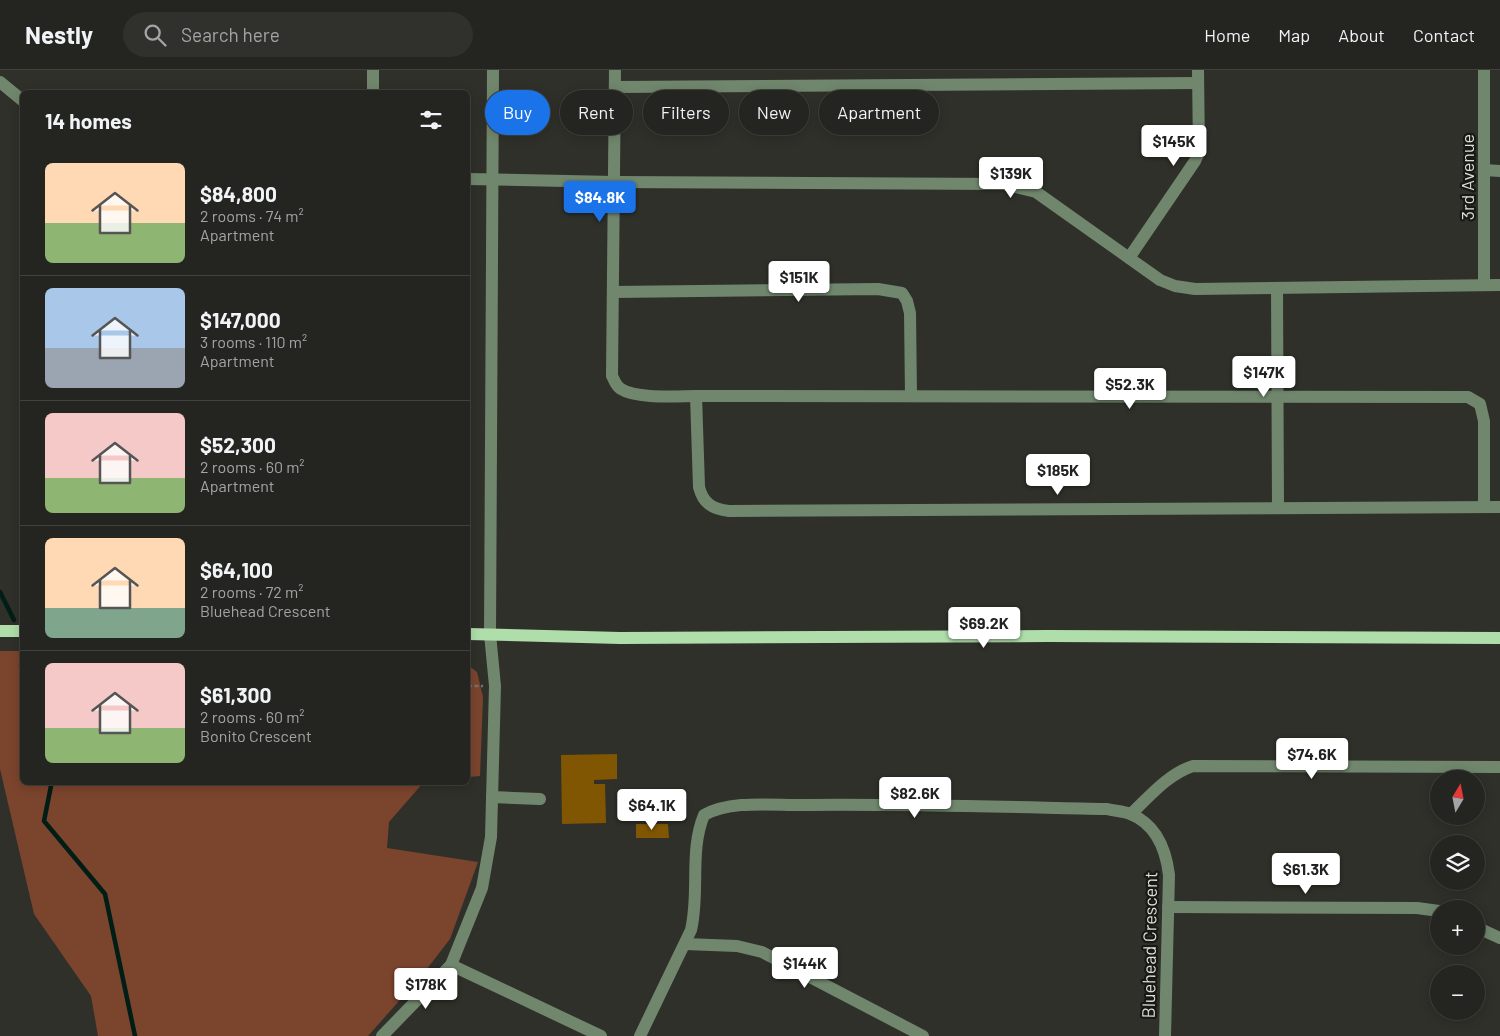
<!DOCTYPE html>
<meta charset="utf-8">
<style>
:root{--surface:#242420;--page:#30302d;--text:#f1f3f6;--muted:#a3a4a5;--line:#41413e;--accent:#1a73e8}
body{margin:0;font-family:Barlow,sans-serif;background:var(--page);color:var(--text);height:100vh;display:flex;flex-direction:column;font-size:19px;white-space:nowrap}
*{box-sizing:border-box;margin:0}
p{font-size:16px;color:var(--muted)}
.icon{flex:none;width:28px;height:28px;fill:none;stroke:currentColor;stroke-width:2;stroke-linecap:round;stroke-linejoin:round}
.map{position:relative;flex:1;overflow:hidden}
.sheet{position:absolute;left:20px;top:20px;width:450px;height:695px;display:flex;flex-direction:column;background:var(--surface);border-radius:8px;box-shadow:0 2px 12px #0003,0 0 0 1px var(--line)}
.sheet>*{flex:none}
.banner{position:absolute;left:485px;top:20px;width:475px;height:45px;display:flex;gap:10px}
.needle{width:32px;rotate:10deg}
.buttons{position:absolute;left:1430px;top:700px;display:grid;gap:10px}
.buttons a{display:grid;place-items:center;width:55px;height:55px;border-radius:50%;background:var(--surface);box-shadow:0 2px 12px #0003,0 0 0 1px var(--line);font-size:25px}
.price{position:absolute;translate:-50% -42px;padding:0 11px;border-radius:5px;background:#fff;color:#222;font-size:16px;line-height:32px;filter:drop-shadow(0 1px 2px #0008)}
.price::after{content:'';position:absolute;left:50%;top:30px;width:15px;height:11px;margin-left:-8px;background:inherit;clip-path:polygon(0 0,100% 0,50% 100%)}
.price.current{background:var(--accent);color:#fff}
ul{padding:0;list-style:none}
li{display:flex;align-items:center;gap:15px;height:125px;padding:0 25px}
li+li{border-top:1px solid var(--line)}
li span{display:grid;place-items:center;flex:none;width:140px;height:100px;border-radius:8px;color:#555}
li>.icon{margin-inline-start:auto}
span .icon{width:60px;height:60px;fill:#fffc;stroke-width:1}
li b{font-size:21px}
h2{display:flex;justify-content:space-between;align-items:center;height:60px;padding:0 25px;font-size:21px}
.chip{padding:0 18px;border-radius:22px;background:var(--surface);box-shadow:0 2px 12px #0003,0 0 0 1px var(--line);font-size:18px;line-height:45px}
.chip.current{background:var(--accent);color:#fff}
header{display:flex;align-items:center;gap:30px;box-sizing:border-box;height:70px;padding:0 25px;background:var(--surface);border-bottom:1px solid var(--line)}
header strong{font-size:24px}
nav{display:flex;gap:28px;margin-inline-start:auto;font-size:18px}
.search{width:350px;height:45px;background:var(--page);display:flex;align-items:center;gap:12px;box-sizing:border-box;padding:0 18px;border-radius:28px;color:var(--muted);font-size:19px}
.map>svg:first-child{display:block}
.green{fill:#7b442d}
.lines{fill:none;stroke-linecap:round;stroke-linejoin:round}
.stream{stroke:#001d16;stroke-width:4.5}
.building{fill:#805603}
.path{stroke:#74746e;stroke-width:2.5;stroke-dasharray:4 2.5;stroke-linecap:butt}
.minor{stroke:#70876d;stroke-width:12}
.major{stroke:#b0deaa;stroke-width:12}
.labels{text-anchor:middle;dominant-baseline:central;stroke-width:4.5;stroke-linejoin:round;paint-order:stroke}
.street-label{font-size:18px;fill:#dededa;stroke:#181815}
</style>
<header>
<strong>Nestly</strong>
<div class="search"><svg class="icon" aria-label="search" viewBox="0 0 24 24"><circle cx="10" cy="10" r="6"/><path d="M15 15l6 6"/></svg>Search here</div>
<nav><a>Home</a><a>Map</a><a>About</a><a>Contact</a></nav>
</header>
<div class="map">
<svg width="1500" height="966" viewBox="0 0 1500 966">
<rect width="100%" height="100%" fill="#30302a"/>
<g class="green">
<polygon points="0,581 22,581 22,712 423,713 389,752 387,778 478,792 450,869 423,904 368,966 98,966 91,926 34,844 0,699"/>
<polygon points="468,595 477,602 483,627 480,706 468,707"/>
</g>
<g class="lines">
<g class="stream">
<polyline points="0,522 14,550"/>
<polyline points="21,595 22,599"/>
<polyline points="47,712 51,716 44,751 105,824 135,966"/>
</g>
</g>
<g class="building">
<polygon points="617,684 617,709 594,710 594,714 605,714 606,753 562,754 561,685"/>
<polygon points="636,754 668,754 669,768 636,768"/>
</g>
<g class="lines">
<polyline class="path" points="468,616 483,616"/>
<g class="minor">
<path d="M 615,0 L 612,306 C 615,311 616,316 621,319 C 636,329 678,326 696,326 L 1468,327 L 1480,334 L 1484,351 L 1484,437"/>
<polyline points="1484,0 1484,215"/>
<polyline points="0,12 22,30"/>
<polyline points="615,17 1198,13"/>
<polyline points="373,22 373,0"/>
<polyline points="1484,100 1500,101"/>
<polyline points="468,109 614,112 1003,114 1036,122 1160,210 1175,216 1195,219 1500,215"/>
<polyline points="1129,188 1195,91 1199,82 1198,0"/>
<polyline points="1277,218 1278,438"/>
<polyline points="613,222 878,219 902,223 907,231 910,243 911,326"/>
<path d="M 696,326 L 699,417 C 703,433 712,439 729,441 L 1500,437"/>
<polyline points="492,727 540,729"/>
<path d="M 1131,744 C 1150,726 1168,704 1193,696 L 1500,697"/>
<polyline points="1168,837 1417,838 1439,841"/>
<polyline points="1476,857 1500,868"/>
<polyline points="685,874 737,876 762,882 923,966"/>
<polyline points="451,895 601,966"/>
<polyline points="382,966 451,895 482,818 491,767 495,616 490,564 493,0"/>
<path d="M 640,966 L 691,860 C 700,822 689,781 704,745 C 733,729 776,736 809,735 C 908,734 1007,737 1107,739 C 1114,741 1123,741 1130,744 C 1156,754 1166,780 1169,805 L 1165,966"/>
</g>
<g class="major">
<polyline points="0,561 22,561"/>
<polyline points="468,564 620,568 1048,566 1500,568"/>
</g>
</g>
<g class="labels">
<g class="street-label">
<text transform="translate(1467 107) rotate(-90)">3rd Avenue</text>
<text transform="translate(1149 875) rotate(-89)">Bluehead Crescent</text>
</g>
</g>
</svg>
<div class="buttons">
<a><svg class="needle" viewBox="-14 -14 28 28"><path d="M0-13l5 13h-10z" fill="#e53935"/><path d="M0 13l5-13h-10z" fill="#a3a4a5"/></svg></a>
<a><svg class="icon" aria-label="layers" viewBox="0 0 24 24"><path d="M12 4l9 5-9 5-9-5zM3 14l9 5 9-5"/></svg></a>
<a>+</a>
<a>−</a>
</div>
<b class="price" style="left:1174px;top:97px">$145K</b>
<b class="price" style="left:1011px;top:129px">$139K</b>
<b class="price current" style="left:600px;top:153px">$84.8K</b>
<b class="price" style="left:799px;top:233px">$151K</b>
<b class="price" style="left:1264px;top:328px">$147K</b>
<b class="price" style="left:1130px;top:340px">$52.3K</b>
<b class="price" style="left:1058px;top:426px">$185K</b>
<b class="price" style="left:984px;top:579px">$69.2K</b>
<b class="price" style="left:1312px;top:710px">$74.6K</b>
<b class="price" style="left:915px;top:749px">$82.6K</b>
<b class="price" style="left:652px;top:761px">$64.1K</b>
<b class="price" style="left:1306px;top:825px">$61.3K</b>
<b class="price" style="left:805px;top:919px">$144K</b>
<b class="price" style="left:426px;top:940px">$178K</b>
<div class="banner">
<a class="chip current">Buy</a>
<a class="chip">Rent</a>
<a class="chip">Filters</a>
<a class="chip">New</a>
<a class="chip">Apartment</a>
</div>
<section class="sheet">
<h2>14 homes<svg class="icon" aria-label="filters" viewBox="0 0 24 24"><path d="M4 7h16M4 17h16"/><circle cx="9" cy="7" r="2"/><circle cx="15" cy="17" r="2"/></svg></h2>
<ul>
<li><span style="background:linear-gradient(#ffd9b3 60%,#8fb573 0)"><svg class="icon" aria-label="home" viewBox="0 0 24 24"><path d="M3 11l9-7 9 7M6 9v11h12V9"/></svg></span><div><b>$84,800</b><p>2 rooms · 74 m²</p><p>Apartment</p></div></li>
<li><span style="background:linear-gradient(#a9c7e8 60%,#9aa5b1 0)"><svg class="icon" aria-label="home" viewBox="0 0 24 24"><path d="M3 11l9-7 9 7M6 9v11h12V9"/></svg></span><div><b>$147,000</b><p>3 rooms · 110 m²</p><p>Apartment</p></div></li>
<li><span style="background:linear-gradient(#f6c9c9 65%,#8fb573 0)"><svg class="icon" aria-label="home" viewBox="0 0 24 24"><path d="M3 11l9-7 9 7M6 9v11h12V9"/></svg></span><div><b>$52,300</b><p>2 rooms · 60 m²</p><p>Apartment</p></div></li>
<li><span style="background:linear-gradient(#ffd9b3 70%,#7fa58c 0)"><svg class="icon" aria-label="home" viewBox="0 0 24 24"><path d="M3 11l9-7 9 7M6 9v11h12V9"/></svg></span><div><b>$64,100</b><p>2 rooms · 72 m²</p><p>Bluehead Crescent</p></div></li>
<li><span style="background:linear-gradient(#f6c9c9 65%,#8fb573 0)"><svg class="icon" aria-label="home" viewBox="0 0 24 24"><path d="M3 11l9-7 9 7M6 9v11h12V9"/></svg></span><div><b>$61,300</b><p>2 rooms · 60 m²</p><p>Bonito Crescent</p></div></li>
</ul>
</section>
</div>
